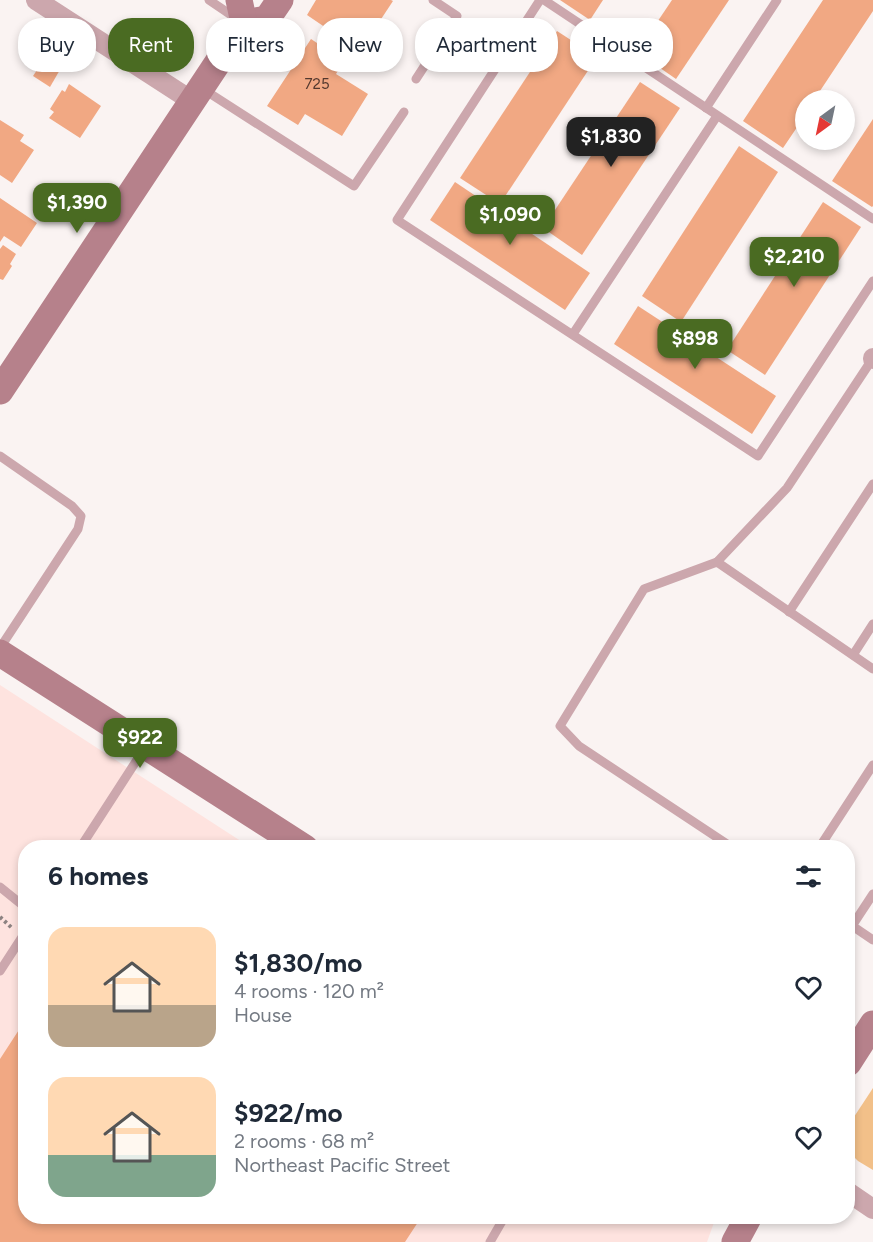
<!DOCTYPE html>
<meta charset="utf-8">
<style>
:root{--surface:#fff;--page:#f2f2f3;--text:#1f2937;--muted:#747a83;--accent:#4a6b22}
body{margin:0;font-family:Figtree,sans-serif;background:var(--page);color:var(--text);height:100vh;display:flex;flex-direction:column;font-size:22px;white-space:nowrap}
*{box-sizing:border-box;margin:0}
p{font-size:20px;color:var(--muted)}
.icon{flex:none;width:33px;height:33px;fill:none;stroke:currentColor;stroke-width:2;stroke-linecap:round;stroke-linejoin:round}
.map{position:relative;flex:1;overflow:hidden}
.side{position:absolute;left:18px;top:840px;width:837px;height:384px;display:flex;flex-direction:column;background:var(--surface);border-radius:24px;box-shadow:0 3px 9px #0003}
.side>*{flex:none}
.top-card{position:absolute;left:18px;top:18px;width:837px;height:54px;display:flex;gap:12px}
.needle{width:39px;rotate:213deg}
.fabs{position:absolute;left:795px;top:90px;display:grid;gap:12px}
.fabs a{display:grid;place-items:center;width:60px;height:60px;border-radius:50%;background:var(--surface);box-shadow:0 3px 9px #0003;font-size:30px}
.price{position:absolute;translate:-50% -51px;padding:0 14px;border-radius:12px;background:var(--accent);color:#fff;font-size:20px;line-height:39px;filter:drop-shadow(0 2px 3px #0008)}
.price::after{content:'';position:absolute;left:50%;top:36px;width:18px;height:14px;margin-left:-9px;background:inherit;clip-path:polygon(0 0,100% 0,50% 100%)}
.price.selected{background:#222;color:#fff}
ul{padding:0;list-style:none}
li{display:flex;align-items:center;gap:18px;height:150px;padding:0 30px}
li span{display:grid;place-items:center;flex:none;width:168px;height:120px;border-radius:18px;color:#555}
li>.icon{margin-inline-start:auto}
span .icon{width:72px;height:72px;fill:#fffc;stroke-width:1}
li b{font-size:26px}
h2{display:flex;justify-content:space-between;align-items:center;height:72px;padding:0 30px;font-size:26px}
.chip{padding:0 21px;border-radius:24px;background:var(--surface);box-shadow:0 3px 9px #0003;font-size:21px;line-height:54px}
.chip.selected{background:var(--accent);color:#fff}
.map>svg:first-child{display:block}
.built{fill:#fee3df}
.green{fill:#f2c089}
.building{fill:#f1a883}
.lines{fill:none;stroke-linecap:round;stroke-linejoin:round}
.path{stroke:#8c8281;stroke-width:4;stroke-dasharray:3 3;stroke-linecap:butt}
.lane{stroke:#cca7ad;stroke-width:9}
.street{stroke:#cca7ad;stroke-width:20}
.secondary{stroke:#b6818b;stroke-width:27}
.labels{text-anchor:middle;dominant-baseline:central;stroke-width:6;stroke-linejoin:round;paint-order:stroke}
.number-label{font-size:15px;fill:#53382e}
</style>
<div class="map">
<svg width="873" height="1242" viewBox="0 0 873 1242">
<rect width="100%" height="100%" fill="#faf3f2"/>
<polygon class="built" points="0,685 250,847 26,848 26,1216 716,1217 707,1242 0,1242"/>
<polygon class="green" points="873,1088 873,1170 858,1161 849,1152 848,1147 848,1126"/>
<g class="building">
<polygon points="316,0 391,0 393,1 360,51 307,15"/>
<polygon points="560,0 603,0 590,20"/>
<polygon points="672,0 729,0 676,79 637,52"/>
<polygon points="823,0 873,0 873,11 814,100 806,100 806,114 783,148 743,121"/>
<polygon points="557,31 597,57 500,204 460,178"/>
<polygon points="311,39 344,61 336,74 368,94 342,136 305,114 298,125 267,106"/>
<polygon points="45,58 61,68 50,87 33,76"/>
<polygon points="640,82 680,108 582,255 543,228"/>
<polygon points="69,84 101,106 80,138 49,118 54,112 50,109 62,90 65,92"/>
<polygon points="873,119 873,206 872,207 832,181"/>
<polygon points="0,120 24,135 20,141 34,150 12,183 0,175"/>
<polygon points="739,146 778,172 681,322 642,296"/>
<polygon points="455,182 590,273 565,310 430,220"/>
<polygon points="0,198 37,223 21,247 4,236 0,242"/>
<polygon points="823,202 861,227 765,375 727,350"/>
<polygon points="3,245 16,254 10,264 12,266 3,280 0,279 0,249"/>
<polygon points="638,306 776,396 752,434 614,344"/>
<polygon points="26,1019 26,1216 422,1216 405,1242 0,1242 0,1059"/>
</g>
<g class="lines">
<g class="path">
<polyline points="165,61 169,56 177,59"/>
<polyline points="0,917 12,928"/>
</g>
<g class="lane">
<polyline points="209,0 237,19"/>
<polyline points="540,0 397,220 758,456 873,281"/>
<polyline points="544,0 873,219"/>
<polyline points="416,79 457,16 433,0"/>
<polyline points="203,89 354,186 404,112"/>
<polyline points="706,108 777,0"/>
<polyline points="573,334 717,116"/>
<polyline points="0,456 72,506 81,516 78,529 0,648"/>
<polyline points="717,562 787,488 873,358"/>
<polyline points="789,612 873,484"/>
<polyline points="853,655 873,624"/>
<polyline points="80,848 144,749"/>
<polyline points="733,848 579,746 560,726 644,589 717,562 873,669"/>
<polyline points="819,848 873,765"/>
<polyline points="0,887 26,908"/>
<polyline points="848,923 873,940"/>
<polyline points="852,926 873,894"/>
<polyline points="0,971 26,931"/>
<polyline points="490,1242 505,1216"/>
</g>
<g class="street">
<polyline points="36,0 192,101"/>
<polyline points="873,358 873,359"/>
<polyline points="848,1192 873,1209"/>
</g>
<g class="secondary">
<polyline points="244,23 267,19 280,0"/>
<polyline points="0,391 244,23 239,0"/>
<polyline points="0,653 305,848"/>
<polyline points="848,1063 873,1024"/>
<polyline points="735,1242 749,1216"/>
</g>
</g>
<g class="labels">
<g class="number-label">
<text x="317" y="84">725</text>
</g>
</g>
</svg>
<div class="fabs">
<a><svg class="needle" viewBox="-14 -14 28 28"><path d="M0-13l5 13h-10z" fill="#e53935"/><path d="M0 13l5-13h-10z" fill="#747a83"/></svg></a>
</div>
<b class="price selected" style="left:611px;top:168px">$1,830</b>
<b class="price" style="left:77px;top:234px">$1,390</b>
<b class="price" style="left:510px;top:246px">$1,090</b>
<b class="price" style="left:794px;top:288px">$2,210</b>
<b class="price" style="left:695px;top:370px">$898</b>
<b class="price" style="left:140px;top:769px">$922</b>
<div class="top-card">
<a class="chip">Buy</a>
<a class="chip selected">Rent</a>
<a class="chip">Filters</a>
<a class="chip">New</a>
<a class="chip">Apartment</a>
<a class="chip">House</a>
</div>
<section class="side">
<h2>6 homes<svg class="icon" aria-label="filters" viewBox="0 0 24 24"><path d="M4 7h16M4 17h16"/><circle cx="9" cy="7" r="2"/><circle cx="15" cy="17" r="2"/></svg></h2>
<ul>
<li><span style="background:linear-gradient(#ffd9b3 65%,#b9a48a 0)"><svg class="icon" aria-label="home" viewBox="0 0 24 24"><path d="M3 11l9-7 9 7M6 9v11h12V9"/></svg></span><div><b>$1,830/mo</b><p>4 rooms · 120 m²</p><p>House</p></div><svg class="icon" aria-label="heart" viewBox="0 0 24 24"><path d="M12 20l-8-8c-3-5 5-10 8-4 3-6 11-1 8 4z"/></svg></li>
<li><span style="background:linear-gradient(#ffd9b3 65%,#7fa58c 0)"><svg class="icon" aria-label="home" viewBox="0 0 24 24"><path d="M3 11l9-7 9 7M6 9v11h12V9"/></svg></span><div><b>$922/mo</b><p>2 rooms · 68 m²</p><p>Northeast Pacific Street</p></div><svg class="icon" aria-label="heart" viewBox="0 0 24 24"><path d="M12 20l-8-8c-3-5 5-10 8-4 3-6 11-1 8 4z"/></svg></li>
</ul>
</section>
</div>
